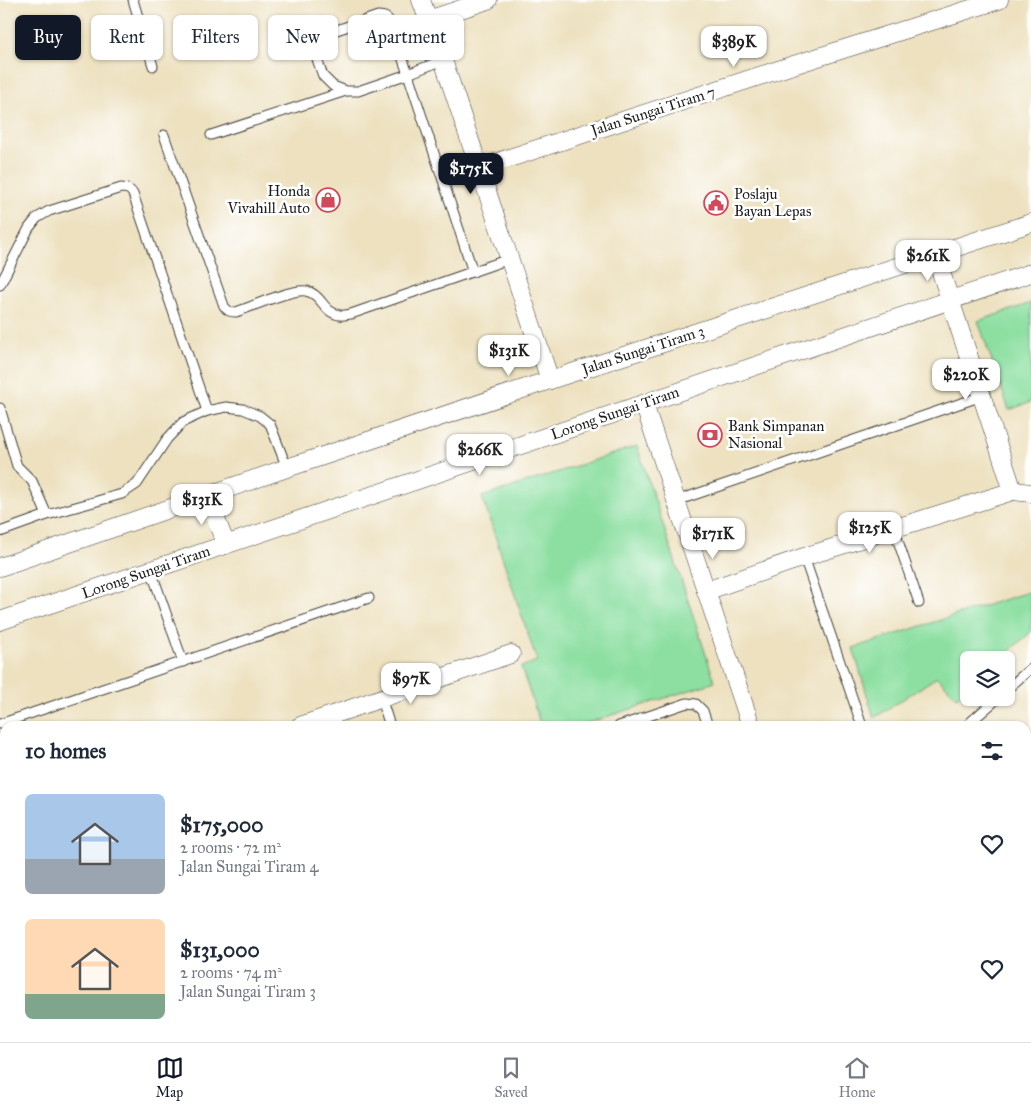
<!DOCTYPE html>
<meta charset="utf-8">
<style>
:root{--surface:#fff;--page:#f2f2f3;--text:#1f2937;--muted:#747a83;--line:#e0e1e3;--accent:#111827}
body{margin:0;font-family:"IM FELL Great Primer",serif;background:var(--page);color:var(--text);height:100vh;display:flex;flex-direction:column;font-size:19px;white-space:nowrap}
*{box-sizing:border-box;margin:0}
p{font-size:16px;color:var(--muted)}
.icon{flex:none;width:28px;height:28px;fill:none;stroke:currentColor;stroke-width:2;stroke-linecap:round;stroke-linejoin:round}
.map{position:relative;flex:1;overflow:hidden}
.drawer{position:absolute;left:0px;top:721px;width:1031px;height:321px;display:flex;flex-direction:column;background:var(--surface);border-radius:15px 15px 0 0;box-shadow:0 1px 4px #0004}
.drawer>*{flex:none}
.hud{position:absolute;left:15px;top:15px;width:500px;height:45px;display:flex;gap:10px}
.tools{position:absolute;left:960px;top:651px;display:grid;gap:10px}
.tools a{display:grid;place-items:center;width:55px;height:55px;border-radius:8px;background:var(--surface);box-shadow:0 1px 4px #0004;font-size:25px}
.price{position:absolute;translate:-50% -42px;padding:0 11px;border-radius:10px;background:#fff;color:#222;font-size:16px;line-height:32px;filter:drop-shadow(0 1px 2px #0008)}
.price::after{content:'';position:absolute;left:50%;top:30px;width:15px;height:11px;margin-left:-8px;background:inherit;clip-path:polygon(0 0,100% 0,50% 100%)}
.price.selected{background:var(--accent);color:#fff}
ul{padding:0;list-style:none}
li{display:flex;align-items:center;gap:15px;height:125px;padding:0 25px}
li span{display:grid;place-items:center;flex:none;width:140px;height:100px;border-radius:8px;color:#555}
li>.icon{margin-inline-start:auto}
span .icon{width:60px;height:60px;fill:#fffc;stroke-width:1}
li b{font-size:21px}
h2{display:flex;justify-content:space-between;align-items:center;height:60px;padding:0 25px;font-size:21px}
.chip{padding:0 18px;border-radius:8px;background:var(--surface);box-shadow:0 1px 4px #0004;font-size:18px;line-height:45px}
.chip.selected{background:var(--accent);color:#fff}
.menu{display:flex;justify-content:space-around;align-items:center;height:70px;border-top:1px solid var(--line);background:var(--surface);font-size:14px;color:var(--muted)}
.menu a{display:grid;justify-items:center;gap:2px}
.menu .selected{color:var(--accent)}
.map>svg:first-child{display:block}
.green{fill:#8cdfa1;stroke:#547e5e}
.lines{fill:none;stroke-linecap:round;stroke-linejoin:round}
.service-casing{stroke:#3b3a35;stroke-width:11}
.minor-casing{stroke:#3b3a35;stroke-width:19}
.service{stroke:#fff;stroke-width:9}
.minor{stroke:#fff;stroke-width:18}
.labels{text-anchor:middle;dominant-baseline:central;stroke-width:5;stroke-linejoin:round;paint-order:stroke}
.street-label{font-size:15px;fill:#1c1c1c;stroke:#fff}
.poi-label{font-size:15px;fill:#1c1c1c;stroke:#fff;text-anchor:start}
</style>
<div class="map">
<svg width="1031" height="1042" viewBox="0 0 1031 1042">
<rect width="100%" height="100%" fill="#fff"/>
<filter id="ink" filterUnits="userSpaceOnUse"><feTurbulence type="fractalNoise" baseFrequency=".02" numOctaves="2"/><feDisplacementMap in="SourceGraphic" scale="10" xChannelSelector="R" yChannelSelector="G"/><feConvolveMatrix kernelMatrix="1 2 1 2 8 2 1 2 1" color-interpolation-filters="sRGB"/></filter>
<filter id="wash" filterUnits="userSpaceOnUse"><feTurbulence type="fractalNoise" baseFrequency=".0096" numOctaves="4" result="noise"/><feDisplacementMap in="SourceGraphic" scale="20" xChannelSelector="R" yChannelSelector="G"/><feGaussianBlur stdDeviation="1.12" result="paint"/><feColorMatrix in="noise" values="0 0 0 0 0 0 0 0 0 0 0 0 0 0 0 0 0 1.4 0 .05"/><feComposite in="paint" operator="in"/></filter>
<g filter="url(#wash)">
<rect width="100%" height="100%" fill="#ede1c0"/>
<g class="green">
<polygon points="1031,303 1031,402 1009,410 978,321"/>
<polygon points="637,446 715,682 578,726 541,726 521,667 537,661 482,497"/>
<polygon points="1028,592 1031,594 1031,632 999,660 969,660 969,686 957,697 937,677 874,718 853,648"/>
</g>
</g>
<g filter="url(#ink)">
<g class="lines">
<g class="service-casing">
<g id="service">
<polyline points="133,0 153,66"/>
<path d="M 443,60 L 408,74 L 358,91 L 346,91 L 333,86 L 323,76 L 313,48 L 313,43 L 315,39 L 319,36 L 378,16 C 384,16 387,17 390,22 L 408,74 L 473,272"/>
<path d="M 164,135 L 224,306 C 227,311 230,312 236,312 C 251,307 293,288 306,291 C 322,294 323,313 340,315 C 343,316 348,314 351,314 L 509,259"/>
<polyline points="211,135 346,91"/>
<path d="M 0,285 L 29,228 L 37,218 L 49,211 L 121,188 C 127,188 130,189 133,194 L 207,411"/>
<polyline points="0,408 17,466 32,481 47,515"/>
<polyline points="676,501 982,396"/>
<polyline points="894,529 919,603"/>
<polyline points="0,532 47,515 122,494 137,484 167,439 183,422 207,411 226,407 243,409 260,416 270,424 287,468"/>
<polyline points="804,557 862,726"/>
<polyline points="151,570 183,662"/>
<polyline points="1006,690 1031,668"/>
<polyline points="381,698 390,726"/>
<polyline points="0,724 369,598"/>
<polyline points="619,726 687,703 696,704 703,711 708,726"/>
<polyline points="966,726 998,698"/>
<polyline points="1026,819 1031,815"/>
<polyline points="1026,1014 1031,1010"/>
<polyline points="494,1038 496,1042"/>
<polyline points="288,1042 301,1038"/>
<polyline points="813,1042 813,1038"/>
<polyline points="994,1042 999,1038"/>
</g>
</g>
<g class="minor-casing">
<g id="minor">
<polyline points="421,0 443,60 550,380"/>
<polyline points="428,20 488,0"/>
<polyline points="479,168 787,67 999,0"/>
<polyline points="935,254 1013,491"/>
<polyline points="644,404 751,726"/>
<polyline points="207,496 226,545"/>
<polyline points="0,567 287,468 550,380 1031,223"/>
<polyline points="706,591 804,557 1013,491 1031,493"/>
<polyline points="0,621 1031,273"/>
<polyline points="300,726 511,654"/>
<polyline points="0,751 5,759"/>
<polyline points="0,830 5,837"/>
<polyline points="1026,862 1031,857"/>
<polyline points="0,906 5,913"/>
<polyline points="1026,928 1031,924"/>
<polyline points="0,999 5,1007"/>
<polyline points="26,1038 29,1042"/>
<polyline points="89,1038 92,1042"/>
<polyline points="134,1038 137,1042"/>
<polyline points="190,1038 193,1042"/>
<polyline points="854,1038 855,1042"/>
<polyline points="598,1042 612,1038"/>
<polyline points="898,1042 903,1038"/>
</g>
</g>
<use href="#service" class="service"/>
<use href="#minor" class="minor"/>
</g>
</g>
<defs>
<g id="shop-ring" transform="scale(1.25)"><circle r="9.5" fill="#fff" stroke="#d1495b" stroke-width="1.5"/><path d="M-5-2.5h2.3a2.7 3.5 0 0 1 5.4 0H5L5.5 6h-11ZM-1.5-2.5h3a1.5 2.3 0 0 0-3 0Z" fill="#d1495b"/></g>
<g id="civic-ring" transform="scale(1.25)"><circle r="9.5" fill="#fff" stroke="#d1495b" stroke-width="1.5"/><path d="M-.6-6.5H3V-4.5H.6V-3L4-1V1h2V6H-6V1h2V-1L-.6-3ZM-1.2 2.5V6h2.4V2.5Z" fill="#d1495b"/></g>
<g id="bank-ring" transform="scale(1.25)"><circle r="9.5" fill="#fff" stroke="#d1495b" stroke-width="1.5"/><path d="M-6-4H6V4H-6ZM0-2.3a2.3 2.3 0 1 0 0 4.6a2.3 2.3 0 1 0 0-4.6Z" fill="#d1495b"/></g>
</defs>
<g fill-rule="evenodd">
<use href="#shop-ring" x="328" y="200"/>
<use href="#civic-ring" x="716" y="203"/>
<use href="#bank-ring" x="710" y="435"/>
</g>
<g class="labels">
<g class="street-label">
<text transform="translate(653 111) rotate(-18)">Jalan Sungai Tiram 7</text>
<text transform="translate(643 350) rotate(-18)">Jalan Sungai Tiram 3</text>
<text transform="translate(615 413) rotate(-19)">Lorong Sungai Tiram</text>
<text transform="translate(146 572) rotate(-19)">Lorong Sungai Tiram</text>
</g>
<g class="poi-label">
<text x="310" y="191" text-anchor="end">Honda<tspan x="310" dy="17">Vivahill Auto</tspan></text>
<text x="734" y="194">Poslaju<tspan x="734" dy="17">Bayan Lepas</tspan></text>
<text x="728" y="426">Bank Simpanan<tspan x="728" dy="17">Nasional</tspan></text>
</g>
</g>
</svg>
<div class="tools">
<a><svg class="icon" aria-label="layers" viewBox="0 0 24 24"><path d="M12 4l9 5-9 5-9-5zM3 14l9 5 9-5"/></svg></a>
</div>
<b class="price" style="left:734px;top:68px">$389K</b>
<b class="price selected" style="left:471px;top:195px">$175K</b>
<b class="price" style="left:928px;top:282px">$261K</b>
<b class="price" style="left:509px;top:377px">$131K</b>
<b class="price" style="left:966px;top:401px">$220K</b>
<b class="price" style="left:480px;top:476px">$266K</b>
<b class="price" style="left:202px;top:526px">$131K</b>
<b class="price" style="left:870px;top:554px">$125K</b>
<b class="price" style="left:713px;top:560px">$171K</b>
<b class="price" style="left:411px;top:705px">$97K</b>
<div class="hud">
<a class="chip selected">Buy</a>
<a class="chip">Rent</a>
<a class="chip">Filters</a>
<a class="chip">New</a>
<a class="chip">Apartment</a>
</div>
<section class="drawer">
<h2>10 homes<svg class="icon" aria-label="filters" viewBox="0 0 24 24"><path d="M4 7h16M4 17h16"/><circle cx="9" cy="7" r="2"/><circle cx="15" cy="17" r="2"/></svg></h2>
<ul>
<li><span style="background:linear-gradient(#a9c7e8 65%,#9aa5b1 0)"><svg class="icon" aria-label="home" viewBox="0 0 24 24"><path d="M3 11l9-7 9 7M6 9v11h12V9"/></svg></span><div><b>$175,000</b><p>2 rooms · 72 m²</p><p>Jalan Sungai Tiram 4</p></div><svg class="icon" aria-label="heart" viewBox="0 0 24 24"><path d="M12 20l-8-8c-3-5 5-10 8-4 3-6 11-1 8 4z"/></svg></li>
<li><span style="background:linear-gradient(#ffd9b3 75%,#7fa58c 0)"><svg class="icon" aria-label="home" viewBox="0 0 24 24"><path d="M3 11l9-7 9 7M6 9v11h12V9"/></svg></span><div><b>$131,000</b><p>2 rooms · 74 m²</p><p>Jalan Sungai Tiram 3</p></div><svg class="icon" aria-label="heart" viewBox="0 0 24 24"><path d="M12 20l-8-8c-3-5 5-10 8-4 3-6 11-1 8 4z"/></svg></li>
</ul>
</section>
</div>
<nav class="menu">
<a class="selected"><svg class="icon" aria-label="map" viewBox="0 0 24 24"><path d="M3 6l6-2 6 2 6-2v14l-6 2-6-2-6 2zM9 4v14M15 6v14"/></svg>Map</a>
<a><svg class="icon" aria-label="saved" viewBox="0 0 24 24"><path d="M7 4h10v16l-5-4-5 4z"/></svg>Saved</a>
<a><svg class="icon" aria-label="home" viewBox="0 0 24 24"><path d="M3 11l9-7 9 7M6 9v11h12V9"/></svg>Home</a>
</nav>
